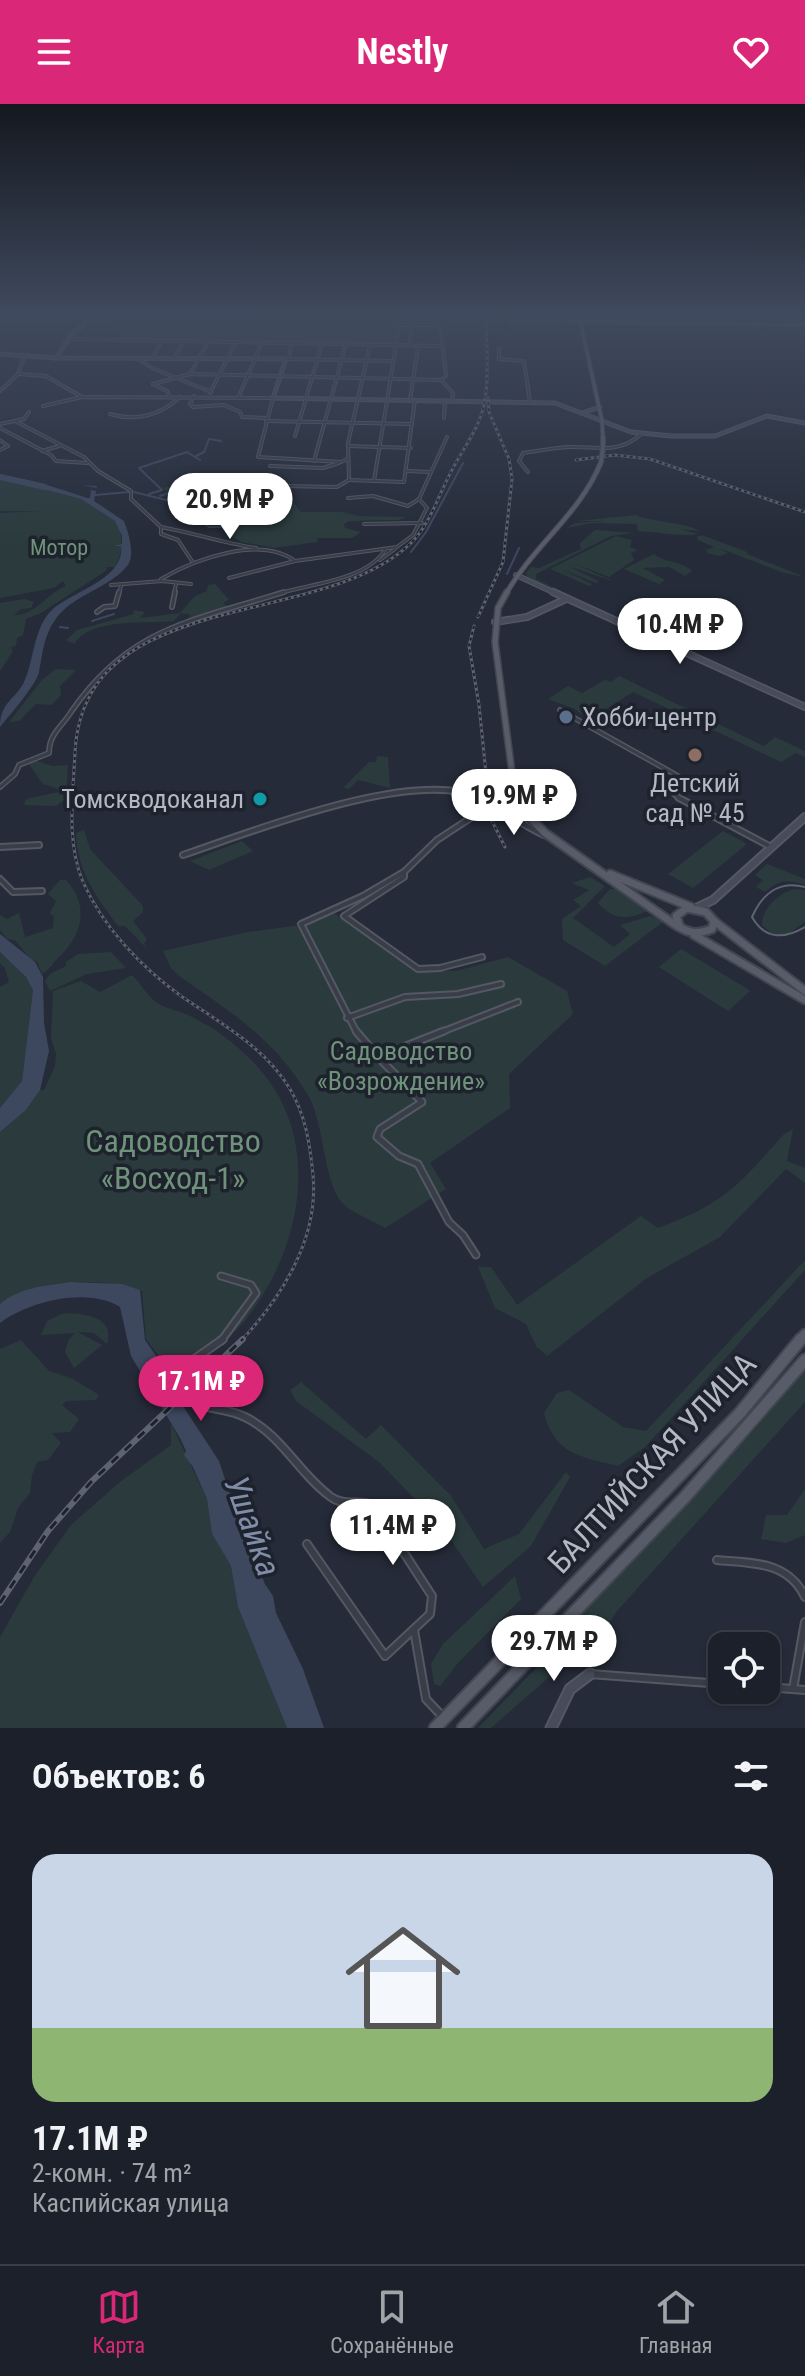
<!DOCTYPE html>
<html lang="ru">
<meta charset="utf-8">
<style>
:root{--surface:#1c202a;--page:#252832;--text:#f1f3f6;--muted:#a0a3a8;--line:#3a3e47;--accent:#db2777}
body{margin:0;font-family:"Roboto Condensed",sans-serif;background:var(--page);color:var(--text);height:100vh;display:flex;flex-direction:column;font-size:30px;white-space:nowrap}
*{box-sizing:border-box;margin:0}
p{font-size:26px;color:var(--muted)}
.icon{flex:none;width:44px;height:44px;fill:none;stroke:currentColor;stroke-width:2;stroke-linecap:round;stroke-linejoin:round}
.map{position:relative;height:1624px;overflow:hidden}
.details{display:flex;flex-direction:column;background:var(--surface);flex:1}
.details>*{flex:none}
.fabs{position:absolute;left:708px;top:1528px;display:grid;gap:16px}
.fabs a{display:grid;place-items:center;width:72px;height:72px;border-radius:16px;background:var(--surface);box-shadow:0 2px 6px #0004,0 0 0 2px var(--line);font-size:40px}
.price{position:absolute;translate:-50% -68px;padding:0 18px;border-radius:28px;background:#fff;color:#222;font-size:26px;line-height:52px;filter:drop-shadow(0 2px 4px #0008)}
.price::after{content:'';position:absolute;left:50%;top:48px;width:24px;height:18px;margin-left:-12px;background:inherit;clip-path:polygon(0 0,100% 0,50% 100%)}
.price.current{background:var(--accent);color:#fff}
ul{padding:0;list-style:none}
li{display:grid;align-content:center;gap:16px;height:424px;padding:0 32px}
li span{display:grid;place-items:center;height:248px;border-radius:24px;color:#555}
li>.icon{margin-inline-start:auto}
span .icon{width:144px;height:144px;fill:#fffc;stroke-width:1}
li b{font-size:34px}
h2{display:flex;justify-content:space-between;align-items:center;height:96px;padding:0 32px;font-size:34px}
header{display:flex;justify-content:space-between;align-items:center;height:104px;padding:0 32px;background:var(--accent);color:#fff;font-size:36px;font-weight:700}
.tabs{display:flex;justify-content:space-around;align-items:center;height:112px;border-top:2px solid var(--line);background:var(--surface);font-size:22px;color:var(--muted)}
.tabs a{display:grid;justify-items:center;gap:4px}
.tabs .current{color:var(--accent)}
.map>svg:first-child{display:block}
.green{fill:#2b3b3d}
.water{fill:#3d485f}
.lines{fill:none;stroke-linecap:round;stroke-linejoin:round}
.stream{stroke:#3d485f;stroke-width:2}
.river{stroke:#3d485f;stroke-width:6}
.street-far4-casing{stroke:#545863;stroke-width:4}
.street-far3-casing{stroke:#545863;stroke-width:6}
.street-far2-casing{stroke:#545863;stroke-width:8}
.street-far1-casing{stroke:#545863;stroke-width:9}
.street-casing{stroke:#545863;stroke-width:10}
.secondary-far4-casing{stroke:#545863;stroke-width:5}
.secondary-far3-casing{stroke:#545863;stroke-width:6}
.secondary-far2-casing{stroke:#545863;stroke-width:8}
.secondary-far1-casing{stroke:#545863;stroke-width:10}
.secondary-casing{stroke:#545863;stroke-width:13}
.primary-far5-casing{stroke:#424651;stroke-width:5}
.primary-far4-casing{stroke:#424651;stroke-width:6}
.primary-far3-casing{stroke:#424651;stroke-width:8}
.primary-far2-casing{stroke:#424651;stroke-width:11}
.primary-far1-casing{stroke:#424651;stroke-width:13}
.primary-casing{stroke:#424651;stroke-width:15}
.street-far4{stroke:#393d48;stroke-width:2}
.street-far3{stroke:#393d48;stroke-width:3}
.street-far2{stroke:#393d48;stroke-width:4}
.street-far1{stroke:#393d48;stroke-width:5}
.street{stroke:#393d48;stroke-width:6}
.secondary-far4{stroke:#474c5b;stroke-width:3}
.secondary-far3{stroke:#474c5b;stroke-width:4}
.secondary-far2{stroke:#474c5b;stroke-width:5}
.secondary-far1{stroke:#474c5b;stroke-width:6}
.secondary{stroke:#474c5b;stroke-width:9}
.primary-far5{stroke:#575c68;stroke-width:3}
.primary-far4{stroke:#575c68;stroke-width:4}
.primary-far3{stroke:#575c68;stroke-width:5}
.primary-far2{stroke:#575c68;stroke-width:7}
.primary-far1{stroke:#575c68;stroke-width:9}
.primary{stroke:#575c68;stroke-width:11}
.tram{stroke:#5d6371;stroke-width:2}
.rail-far1-casing{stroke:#5d6371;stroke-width:3}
.rail-casing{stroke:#5d6371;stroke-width:6}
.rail-far1{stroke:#1e222d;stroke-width:2;stroke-dasharray:3;stroke-linecap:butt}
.rail{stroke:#1e222d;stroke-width:3;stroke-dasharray:9;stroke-linecap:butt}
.primary-bridge-casing{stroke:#424651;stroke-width:6;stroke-linecap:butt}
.primary-bridge{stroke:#575c68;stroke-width:4}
.service-dot{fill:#5c6f8a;stroke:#1e222d;stroke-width:3}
.education-dot{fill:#8d6e63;stroke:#1e222d;stroke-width:3}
.culture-dot{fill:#0f9aa8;stroke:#1e222d;stroke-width:3}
.labels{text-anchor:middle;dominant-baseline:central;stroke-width:7;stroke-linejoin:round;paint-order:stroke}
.far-park-label{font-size:22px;fill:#6e927a;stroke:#1e222d}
.poi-label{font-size:26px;fill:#b4b8c4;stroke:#1e222d;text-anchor:start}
.park-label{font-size:26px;fill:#6e927a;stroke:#1e222d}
.near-park-label{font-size:32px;fill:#6e927a;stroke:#1e222d}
.near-street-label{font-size:32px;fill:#b4b8c4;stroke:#1e222d}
.near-water-label{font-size:34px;font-style:italic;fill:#7f8da9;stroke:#1e222d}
</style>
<header><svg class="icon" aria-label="menu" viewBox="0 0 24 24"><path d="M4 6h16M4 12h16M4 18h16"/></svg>Nestly<svg class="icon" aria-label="heart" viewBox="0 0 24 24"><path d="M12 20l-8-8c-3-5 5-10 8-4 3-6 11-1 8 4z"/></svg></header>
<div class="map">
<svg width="805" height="1624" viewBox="0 0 805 1624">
<rect width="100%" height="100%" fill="#252b38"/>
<g class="green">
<polygon points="89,211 181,214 397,211 398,215 393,241 123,237 117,225 112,224 113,220 91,218"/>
<path d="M 208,370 L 225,373 C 235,388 247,397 265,398 L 266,391 L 289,393 L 301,408 L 343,408 L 358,412 L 406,413 L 399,416 L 349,417 L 344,420 L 345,424 L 361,428 L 352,434 L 317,434 L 318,438 L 274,444 L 241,438 L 162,384 Z"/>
<path d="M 0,374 L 81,395 L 115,417 C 125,432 123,448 115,463 L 107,463 L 106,467 L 39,510 L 26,515 L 23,531 L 17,534 L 16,542 L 10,543 L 13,547 L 0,567 L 0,499 L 25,495 L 34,498 L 31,504 L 21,505 L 14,511 C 35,512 46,490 66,482 L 63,477 L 54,484 L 0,494 L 0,409 L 41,407 L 0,407 Z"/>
<path d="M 636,411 C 655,419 685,418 700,427 L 679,425 L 699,430 C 687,433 653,428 638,427 L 637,420 L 592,419 L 566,424 L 575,419 L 607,417 L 577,417 Z"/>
<polygon points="595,426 634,429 611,432 536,470 536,475 572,492 568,494 527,473 526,469 531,463 539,464 581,445 580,439"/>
<polygon points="702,431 747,448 747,450 805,473 784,469 719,444 728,449 720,452 707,449 706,446 714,443 698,436 697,433"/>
<polygon points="616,432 632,436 630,443 638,446 631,449 634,456 609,473 573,459 615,478 568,462 599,477 596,479 561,465 592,480 589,482 550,465"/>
<path d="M 654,450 C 665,459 680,456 692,467 L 685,472 L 669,463 L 643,464 L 665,476 L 659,480 L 624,465 Z"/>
<path d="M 215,480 L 229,496 L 223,499 L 231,505 L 185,519 L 191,511 L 181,509 L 174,517 C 147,520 91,513 74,540 L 66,536 L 77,526 L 134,510 L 133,506 L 145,508 L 140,514 L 180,509 L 195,492 L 207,487 L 208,481 Z"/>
<polygon points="56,565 76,566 60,582 61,591 51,601 36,600 19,617 9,618 42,576"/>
<polygon points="619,572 764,642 775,633 805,647 805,653 796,649 781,658 633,588 589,616 575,605 548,595 568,582 582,589 605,576 611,578"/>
<polygon points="377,652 388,653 390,684 358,676 349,685 343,684 369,658 376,658"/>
<polygon points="37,657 52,662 68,661 66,695 56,702 24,701 26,695 59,688 58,685 43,680 28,659"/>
<path d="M 84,726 L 90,745 L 143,802 L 143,808 L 133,817 L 147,835 L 144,840 L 149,847 L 125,822 L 118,822 C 96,792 77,767 76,729 Z"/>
<polygon points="723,727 747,740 693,784 668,770"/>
<polygon points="242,737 253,747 209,766 190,757"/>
<path d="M 767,760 L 805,775 L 805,781 C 787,775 780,775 765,788 L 756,783 L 763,776 L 755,771 Z"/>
<polygon points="590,773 605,782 573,814 614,843 630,830 620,821 650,812 664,817 605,862 563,836 562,815 581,802 573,796 589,786 572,779"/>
<path d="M 60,776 L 66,776 C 89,801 83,829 61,851 C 54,857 51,865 42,870 L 37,857 L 31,856 L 15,836 L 7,835 L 0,826 L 0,811 L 7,815 L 19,809 L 25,833 L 53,824 L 54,813 L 50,809 L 56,797 L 48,790 Z"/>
<path d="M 610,785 L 615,785 L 647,807 C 628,816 613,816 598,799 Z"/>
<path d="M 794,785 L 805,786 L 805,818 L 785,832 L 773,831 L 762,821 C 761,805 779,789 794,785 Z"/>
<path d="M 333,808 L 414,866 L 456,867 L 508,853 L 567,887 L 573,910 L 509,970 L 510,1004 L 430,1059 L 446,1085 L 385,1124 C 372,1116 352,1109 342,1099 C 324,1079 324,1020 309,993 C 276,936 231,908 179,872 L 171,864 L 163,847 L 248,828 L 301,821 Z"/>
<polygon points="681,845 746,884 750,887 728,907 659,863"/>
<polygon points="0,848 26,873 33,886 22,977 0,1004 0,883 9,878 5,864 0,859"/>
<polygon points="111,848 126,864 87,870 50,887 45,877 50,870 66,862 66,858 78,850"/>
<path d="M 132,871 C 140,879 147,891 156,898 C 166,905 180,907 190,912 C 215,924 235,939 254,959 C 321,1028 305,1133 253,1206 C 233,1235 204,1256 175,1274 L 146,1235 L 142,1187 C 107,1172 30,1175 0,1200 L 0,1028 L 26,1006 L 40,986 L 44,986 L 55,962 L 56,950 L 51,934 L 53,887 L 81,877 L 100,888 Z"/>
<path d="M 793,1025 L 787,1057 L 805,1064 L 805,1079 L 786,1065 L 720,1133 L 647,1174 L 547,1252 L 536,1242 L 526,1220 L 495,1204 L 478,1163 L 491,1163 L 517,1201 L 641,1112 L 658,1124 C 724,1100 739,1081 784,1030 Z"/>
<path d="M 805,1156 L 805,1166 L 645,1343 L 618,1362 C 581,1353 554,1350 544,1309 L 557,1289 L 569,1286 L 623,1323 L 646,1327 Z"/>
<path d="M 64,1209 C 85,1210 115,1212 107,1240 L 94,1229 L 78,1228 L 102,1241 L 74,1264 L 65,1248 L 69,1235 L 75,1229 L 41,1231 L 47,1217 Z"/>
<polygon points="21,1236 49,1267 73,1275 99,1291 96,1296 66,1297 62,1301 79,1315 70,1328 52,1329 61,1339 48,1356 37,1358 32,1371 30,1389 18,1404 10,1428 0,1439 0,1245"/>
<polygon points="805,1264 805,1298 617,1507 602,1529 592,1527 580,1546 491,1624 478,1624 539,1561 569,1520 756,1324"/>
<polygon points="301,1278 366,1335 381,1321 451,1392 484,1445 519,1430 566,1368 570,1373 531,1442 483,1483 442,1423 379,1358 296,1297 290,1286"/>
<polygon points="171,1319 207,1395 212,1430 231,1462 238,1503 287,1624 0,1624 0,1533 34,1473 71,1421 120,1378 171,1341"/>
<polygon points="805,1385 805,1431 786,1439 761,1435 766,1411 787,1411"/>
<polygon points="515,1472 521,1495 458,1559 440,1582 434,1580 431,1560 443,1540"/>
</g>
<g class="water">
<path d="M 0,371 C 31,375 58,384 87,394 L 90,394 L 91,386 L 95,387 L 97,384 L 82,381 L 97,382 L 94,397 L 124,417 C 129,430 135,451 128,461 C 109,485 73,490 55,516 C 43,534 43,549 39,568 C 37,580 9,612 0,623 C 0,598 16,595 24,578 C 34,558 33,524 52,506 C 73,487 125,475 121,442 L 114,442 L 122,440 L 122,432 L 115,417 L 81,395 L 0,374 Z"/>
<polygon points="0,830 35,858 43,873 44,919 49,947 40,986 26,1006 0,1028 0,1004 22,977 33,886 26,873 0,848"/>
<path d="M 70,1178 L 122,1180 L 140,1186 L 145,1236 L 172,1275 L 177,1293 L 219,1357 L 240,1421 L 265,1480 L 273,1492 L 276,1509 L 303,1565 L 324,1624 L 287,1624 L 238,1503 L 231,1462 L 212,1430 L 207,1395 L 193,1363 L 184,1351 L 186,1347 L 180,1334 L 131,1252 L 120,1203 C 87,1183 30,1197 0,1219 L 0,1200 C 20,1183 45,1182 70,1178 Z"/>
</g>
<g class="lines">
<g class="stream">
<polyline points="196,352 204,348 209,335 221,337"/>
<polyline points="134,388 178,399 209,423 223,423"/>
<polyline points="149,390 162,386 139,364 187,348 200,356"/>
<polyline points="95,391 129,388"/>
<polyline points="160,392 177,386"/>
<polyline points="411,448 426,428 463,359"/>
<polyline points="507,470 519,444"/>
<polyline points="92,517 114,510"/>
<polyline points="60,523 68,524"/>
</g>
<polyline class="river" points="0,373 45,383"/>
<g class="street-far4-casing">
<g id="street-far4">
<polyline points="432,211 441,229 446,272 441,276"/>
<polyline points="399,221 436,221"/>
<polyline points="70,235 441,242"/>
<polyline points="291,240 289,254 286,255 393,257"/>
<polyline points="409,241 412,221"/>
<polyline points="499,244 499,255 524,257 530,298"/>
<polyline points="137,254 149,262"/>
<polyline points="152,254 162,237"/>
<polyline points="174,254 184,238"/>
<polyline points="152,264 211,288"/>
<polyline points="18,270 46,272 82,293"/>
<polyline points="190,270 208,238"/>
<polyline points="441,276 453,289 452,296"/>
<polyline points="0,287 18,270 24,253"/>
<polyline points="210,289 236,238"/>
<polyline points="194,292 190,300 193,303 224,301 240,308 242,313 266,314"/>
<polyline points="239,292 262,239"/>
<polyline points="170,293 167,287 153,280 190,270 441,276"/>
<polyline points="410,296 418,243"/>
<polyline points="43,302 82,293 273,294 258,353 341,358 347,355"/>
<path d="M 110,310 C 136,318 161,311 180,293"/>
<polyline points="444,314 445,296"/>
<polyline points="15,317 84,353 98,367 131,387 131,395 161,423 161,430 178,436 192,457"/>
<polyline points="266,317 412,320"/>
<polyline points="0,320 24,315 29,308"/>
<polyline points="0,324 51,351 56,357 87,359"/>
<polyline points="295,332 322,240"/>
<polyline points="0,336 8,342 0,346"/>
<polyline points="348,342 411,344"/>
<polyline points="42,347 59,342"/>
<polyline points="314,357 346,240"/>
<polyline points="270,362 323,364 339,359"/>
<polyline points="407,367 431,368"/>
<path d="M 528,368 L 519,357 L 523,349 C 538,347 553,344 568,343 C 595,342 619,351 641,330"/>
<polyline points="349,375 348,339 370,241"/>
<polyline points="349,376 404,378 415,296"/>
<polyline points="374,377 401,211"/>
<polyline points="283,382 337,383 349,376"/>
<polyline points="348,394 373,392 408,402 419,395"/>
<polyline points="364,420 422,419"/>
<path d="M 161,423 C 194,429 223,439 256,444"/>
<polyline points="380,456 395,445"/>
<polyline points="229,474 295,457 397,443 413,431 427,404 419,395 447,333"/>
<path d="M 161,475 C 195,455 261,431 295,457"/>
<polyline points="111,481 162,477 191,480"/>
<polyline points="119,490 121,482"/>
<polyline points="174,490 176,480"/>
<path d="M 278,490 C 311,479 365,477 385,446"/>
</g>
</g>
<g class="street-far3-casing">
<g id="street-far3">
<polyline points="172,503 175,488"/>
<polyline points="97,508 104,503 115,502 119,488"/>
<polyline points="560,606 678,672 681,676 672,684"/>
<path d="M 0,683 L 15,670 L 19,661 L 49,649 C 49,630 61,624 71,608 C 129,523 193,517 284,488"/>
</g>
</g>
<g class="street-far2-casing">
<g id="street-far2">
<polyline points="674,682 671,685 679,694 771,743"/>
<polyline points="480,694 474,697 479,704 469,715 437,736 404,768 404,773 344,812 418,865 440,864 482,853"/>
<polyline points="501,706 520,701"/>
<polyline points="0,743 39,741"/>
<path d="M 183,751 C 251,728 414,663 480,694 C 503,705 521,721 544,731"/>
<polyline points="0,775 13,788 42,787"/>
<polyline points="347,914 405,893 458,890 501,880"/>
<polyline points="357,929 301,820 363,792 404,768"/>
<polyline points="439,929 518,898"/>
</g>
</g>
<g class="street-far1-casing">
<g id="street-far1">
<polyline points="356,927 378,953 444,927"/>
<polyline points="378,953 422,998 380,1025 377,1033 399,1052 418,1060 449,1118 463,1131 476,1151"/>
<polyline points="221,1237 256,1189 251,1181 221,1172"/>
</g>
</g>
<g class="street-casing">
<g id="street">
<path d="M 223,1235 L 189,1259 L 177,1279 C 191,1310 219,1300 245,1313 C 282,1331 299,1370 331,1393 C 343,1402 360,1396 373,1401 L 432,1492 L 430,1510 L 385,1552 L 307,1440"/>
<path d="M 717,1456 C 752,1459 788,1457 805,1493"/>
<polyline points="414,1526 426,1595 442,1612"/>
<polyline points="590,1570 722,1580"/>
<polyline points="766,1583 805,1586"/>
<polyline points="793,1585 805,1518"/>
</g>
</g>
<g class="secondary-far4-casing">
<g id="secondary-far4">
<polyline points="749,211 756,222"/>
<polyline points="511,218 580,217"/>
<polyline points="0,250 56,254 286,255 273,294 555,299 631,328 672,332 715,332 767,312 805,319"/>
<polyline points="56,254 74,227 85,221 85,212 66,211"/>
<polyline points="582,309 600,303"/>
</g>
</g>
<g class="secondary-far3-casing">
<polyline id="secondary-far3" points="516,471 557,490"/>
</g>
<g class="secondary-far2-casing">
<g id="secondary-far2">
<polyline points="553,488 805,603"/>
<polyline points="495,518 527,513 566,495"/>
</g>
</g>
<g class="secondary-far1-casing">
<polyline id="secondary-far1" points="696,804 713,796 805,713"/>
</g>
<g class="secondary-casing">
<polyline id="secondary" points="551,1624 570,1585 590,1570"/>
</g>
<g class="primary-far5-casing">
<g id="primary-far5">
<polyline points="579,211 602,317 603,335"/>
<polyline points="580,217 805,220"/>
</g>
</g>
<g class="primary-far4-casing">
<g id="primary-far4">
<polyline points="603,333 603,344"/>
<path d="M 506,490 C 533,442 581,409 601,358"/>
</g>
</g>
<g class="primary-far3-casing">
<polyline id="primary-far3" points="507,488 498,504 495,538 514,684"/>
</g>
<g class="primary-far2-casing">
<g id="primary-far2">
<path d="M 513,682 L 524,707 L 545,729 L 674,820 C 688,829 696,831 712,825 L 714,817 L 706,808 L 687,804 L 676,812 L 680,823"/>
<polyline points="610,770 691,803"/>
<polyline points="714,817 805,887"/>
<polyline points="694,831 805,896"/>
</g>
</g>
<g class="primary-far1-casing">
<polyline id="primary-far1" points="799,1237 805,1230"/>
</g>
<g class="primary-casing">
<g id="primary">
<polyline points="435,1624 740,1309 801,1235"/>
<polyline points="463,1624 685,1393 805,1256"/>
</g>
</g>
<use href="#street-far4" class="street-far4"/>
<use href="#street-far3" class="street-far3"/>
<use href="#street-far2" class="street-far2"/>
<use href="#street-far1" class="street-far1"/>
<use href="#street" class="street"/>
<use href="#secondary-far4" class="secondary-far4"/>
<use href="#secondary-far3" class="secondary-far3"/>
<use href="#secondary-far2" class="secondary-far2"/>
<use href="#secondary-far1" class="secondary-far1"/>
<use href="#secondary" class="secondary"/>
<use href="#primary-far5" class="primary-far5"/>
<use href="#primary-far4" class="primary-far4"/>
<use href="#primary-far3" class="primary-far3"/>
<use href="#primary-far2" class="primary-far2"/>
<use href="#primary-far1" class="primary-far1"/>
<use href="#primary" class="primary"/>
<g class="tram">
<polyline points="569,211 571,217 580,219 805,222"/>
<path d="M 805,783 C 779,776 762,790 752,813 C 765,836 784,835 805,823"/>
</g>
<g class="rail-far1-casing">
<g id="rail-far1">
<polyline points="576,356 615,351 650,355 805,408"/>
<polyline points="478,513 503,458 512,375 509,355 489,308 488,294"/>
<polyline points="474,522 469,542 479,601 489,699 492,717 505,743"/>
<path d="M 241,1237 C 282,1193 319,1134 313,1071 C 310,1041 306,1012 290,985 C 265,943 220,919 181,892 C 141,863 103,823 83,778 C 66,738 73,691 75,648 C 84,481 319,527 410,440 C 430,421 438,392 451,368 C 462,346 479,325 484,301 C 490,271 486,241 486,211"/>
</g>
</g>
<g class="rail-casing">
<polyline id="rail" points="0,1499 48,1427 91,1378 243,1235"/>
</g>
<use href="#rail-far1" class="rail-far1"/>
<use href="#rail" class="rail"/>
<g class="primary-bridge-casing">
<polyline id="primary-bridge" points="601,358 603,344"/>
</g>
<use href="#primary-bridge" class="primary-bridge"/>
</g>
<linearGradient id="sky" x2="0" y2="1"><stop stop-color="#14181f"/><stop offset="0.48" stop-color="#404a5e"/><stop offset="1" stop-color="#404a5e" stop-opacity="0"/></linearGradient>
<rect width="805" height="438" fill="url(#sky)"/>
<circle class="service-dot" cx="566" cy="613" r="8"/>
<circle class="education-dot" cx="695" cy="651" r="8"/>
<circle class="culture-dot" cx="260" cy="695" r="8"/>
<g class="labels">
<g class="far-park-label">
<text x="59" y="443">Мотор</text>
</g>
<g class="poi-label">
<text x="582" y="613">Хобби-центр</text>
<text x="695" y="679" text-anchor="middle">Детский<tspan x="695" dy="30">сад № 45</tspan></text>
<text x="244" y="695" text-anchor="end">Томскводоканал</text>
</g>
<g class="park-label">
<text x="401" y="947">Садоводство<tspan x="401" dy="30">«Возрождение»</tspan></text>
</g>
<g class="near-park-label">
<text x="173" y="1037">Садоводство<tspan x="173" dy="37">«Восход-1»</tspan></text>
</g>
<g class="near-street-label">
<text transform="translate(652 1359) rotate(-47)">БАЛТИЙСКАЯ УЛИЦА</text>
</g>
<g class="near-water-label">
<text transform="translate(253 1422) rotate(70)">Ушайка</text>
</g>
</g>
</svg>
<div class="fabs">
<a><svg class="icon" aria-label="locate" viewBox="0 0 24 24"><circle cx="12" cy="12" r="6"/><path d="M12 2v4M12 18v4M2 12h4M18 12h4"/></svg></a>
</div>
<b class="price" style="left:230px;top:437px">20.9M ₽</b>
<b class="price" style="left:680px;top:562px">10.4M ₽</b>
<b class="price" style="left:514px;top:733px">19.9M ₽</b>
<b class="price current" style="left:201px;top:1319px">17.1M ₽</b>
<b class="price" style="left:393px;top:1463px">11.4M ₽</b>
<b class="price" style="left:554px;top:1579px">29.7M ₽</b>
</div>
<section class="details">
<h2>Объектов: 6<svg class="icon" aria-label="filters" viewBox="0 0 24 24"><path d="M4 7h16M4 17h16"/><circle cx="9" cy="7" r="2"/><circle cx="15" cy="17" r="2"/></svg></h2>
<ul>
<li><span style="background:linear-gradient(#c9d6e8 70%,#8fb573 0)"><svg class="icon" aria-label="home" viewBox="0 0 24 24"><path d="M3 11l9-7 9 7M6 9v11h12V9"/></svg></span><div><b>17.1M ₽</b><p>2-комн. · 74 m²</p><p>Каспийская улица</p></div></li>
</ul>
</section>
<nav class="tabs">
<a class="current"><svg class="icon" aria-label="map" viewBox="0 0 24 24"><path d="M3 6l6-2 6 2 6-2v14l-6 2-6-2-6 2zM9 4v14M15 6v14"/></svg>Карта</a>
<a><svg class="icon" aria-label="saved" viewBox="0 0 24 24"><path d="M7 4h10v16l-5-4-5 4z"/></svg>Сохранённые</a>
<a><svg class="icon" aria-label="home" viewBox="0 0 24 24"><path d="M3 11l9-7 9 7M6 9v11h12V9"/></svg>Главная</a>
</nav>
